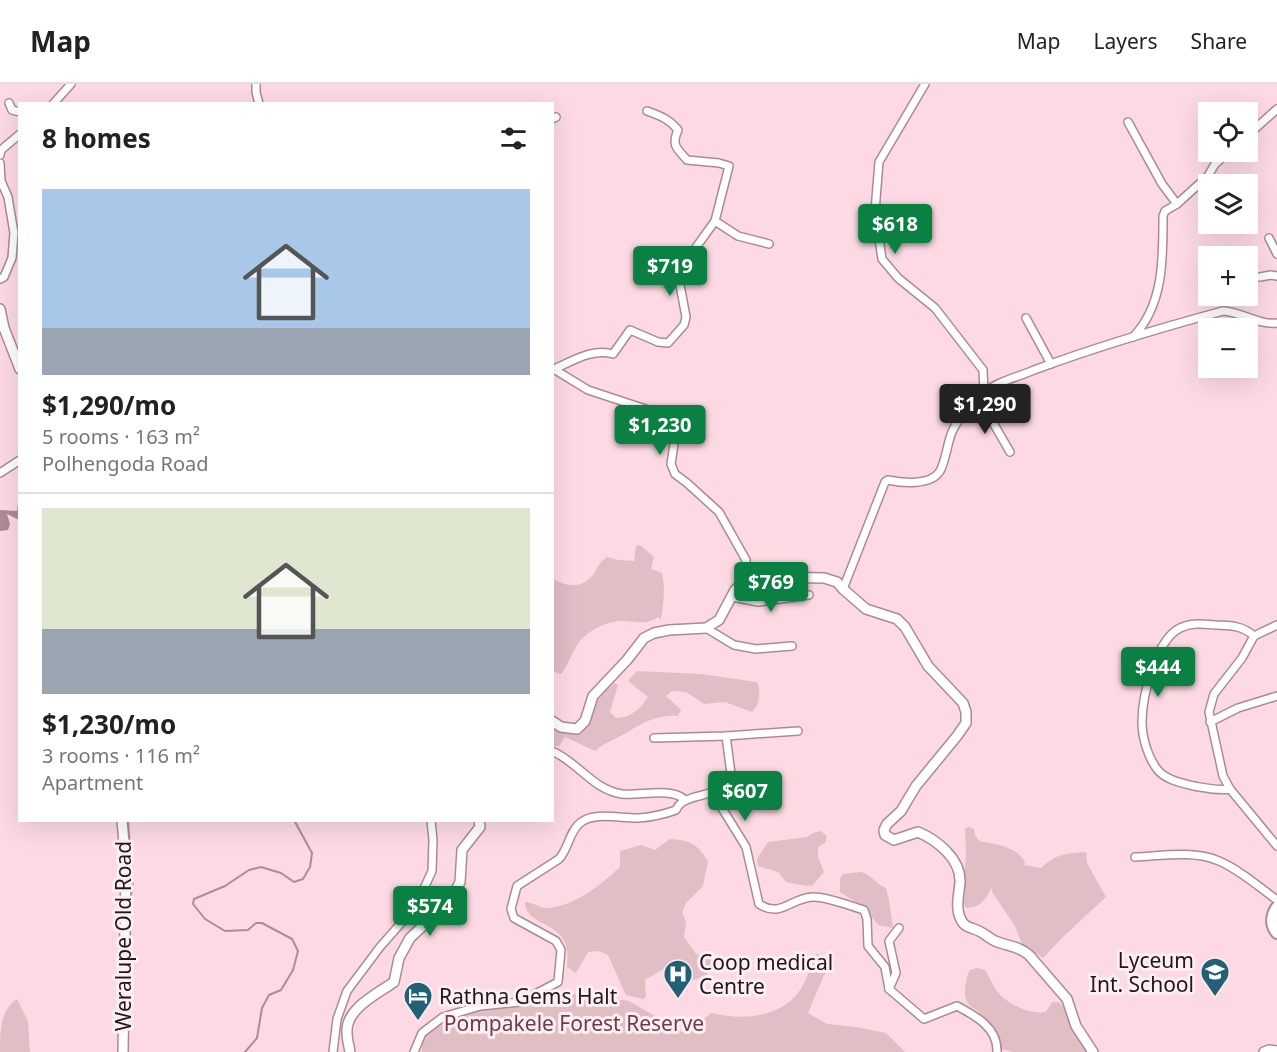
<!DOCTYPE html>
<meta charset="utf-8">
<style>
:root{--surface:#fff;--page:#f6f6f6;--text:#222;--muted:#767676;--line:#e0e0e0;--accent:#0b8043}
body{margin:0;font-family:"Noto Sans",sans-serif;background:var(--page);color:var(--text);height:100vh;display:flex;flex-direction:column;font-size:22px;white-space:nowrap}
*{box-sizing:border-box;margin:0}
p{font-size:20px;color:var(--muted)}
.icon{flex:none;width:33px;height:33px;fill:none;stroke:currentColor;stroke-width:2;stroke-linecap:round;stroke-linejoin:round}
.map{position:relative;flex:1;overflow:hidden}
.details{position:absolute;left:18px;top:18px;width:536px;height:720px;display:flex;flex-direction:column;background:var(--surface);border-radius:0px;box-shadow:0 6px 24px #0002}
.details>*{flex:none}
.fabs{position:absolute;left:1198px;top:18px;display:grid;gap:12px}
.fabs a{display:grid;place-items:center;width:60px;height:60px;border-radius:0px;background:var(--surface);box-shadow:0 6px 24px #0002;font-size:30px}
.price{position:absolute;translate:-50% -51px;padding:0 14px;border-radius:6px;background:var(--accent);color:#fff;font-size:20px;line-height:39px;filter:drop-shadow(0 2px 3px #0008)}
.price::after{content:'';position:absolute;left:50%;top:36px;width:18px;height:14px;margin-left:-9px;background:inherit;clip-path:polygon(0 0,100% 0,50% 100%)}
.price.on{background:#222;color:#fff}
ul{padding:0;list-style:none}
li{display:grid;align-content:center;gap:12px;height:318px;padding:0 24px}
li+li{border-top:2px solid var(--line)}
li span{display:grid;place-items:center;height:186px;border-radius:0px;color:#555}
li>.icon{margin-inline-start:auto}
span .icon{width:108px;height:108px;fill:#fffc;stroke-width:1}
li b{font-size:26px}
h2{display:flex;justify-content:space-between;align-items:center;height:72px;padding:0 24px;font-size:26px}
header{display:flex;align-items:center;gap:36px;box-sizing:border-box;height:84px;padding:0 30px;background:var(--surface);border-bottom:2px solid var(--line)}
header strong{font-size:28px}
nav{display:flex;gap:33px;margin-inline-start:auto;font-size:21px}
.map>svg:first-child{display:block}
.green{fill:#e1bdc6}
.water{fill:#ae8c94}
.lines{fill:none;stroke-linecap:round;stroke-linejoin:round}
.stream{stroke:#ae8c94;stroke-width:2}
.minor-casing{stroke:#ab8b93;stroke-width:10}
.tertiary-casing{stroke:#ab8b93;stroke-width:12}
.primary-casing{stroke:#ab8b93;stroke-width:14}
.minor{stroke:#fff;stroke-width:7}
.tertiary{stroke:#fff;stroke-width:9}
.primary{stroke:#fff;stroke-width:10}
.labels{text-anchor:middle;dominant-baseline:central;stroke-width:6;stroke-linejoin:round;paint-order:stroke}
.street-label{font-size:21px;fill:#211619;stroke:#fceef1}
.poi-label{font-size:21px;fill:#211619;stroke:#fceef1;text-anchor:start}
.park-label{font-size:21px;fill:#6e3c4b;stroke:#fceef1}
</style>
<header>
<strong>Map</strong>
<nav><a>Map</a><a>Layers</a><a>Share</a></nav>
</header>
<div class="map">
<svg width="1277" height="968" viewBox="0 0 1277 968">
<rect width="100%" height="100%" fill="#fddae3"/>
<g class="green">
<path d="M 640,461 L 654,473 L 651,485 L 662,489 C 666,505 663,519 661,536 L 658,533 C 647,541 639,538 626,537 C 610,536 591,544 580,557 C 572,567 569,580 561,590 L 552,587 L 554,574 L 552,570 L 552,494 C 566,503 580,505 592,492 C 598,485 599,478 607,473 L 618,476 L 634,477 L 636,462 Z"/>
<path d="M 637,587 L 701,590 L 757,598 C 761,609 760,620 752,628 L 725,618 L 704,620 L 686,608 L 672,607 L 666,612 L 681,626 L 678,632 C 657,630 642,639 624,650 C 614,656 604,659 595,667 L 565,653 L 559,662 L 552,662 L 552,644 C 595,661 584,632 604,608 C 607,605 612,602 615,599 L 618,601 L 610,628 L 616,634 C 630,634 641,625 648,613 L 628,597 Z"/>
<path d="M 969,743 L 974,745 L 975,751 L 979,757 C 996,761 1015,761 1025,778 L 1024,781 L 1041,784 C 1058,769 1064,770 1086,768 L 1087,779 L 1106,813 L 1063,853 L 1043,874 L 1022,860 L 1015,842 L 992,808 L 992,803 C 985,816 982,823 966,824 L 962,817 L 966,771 L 965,744 Z"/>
<polygon points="821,747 827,752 825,759 818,763 818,773 824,788 813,801 806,802 786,798 778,788 758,782 757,775 768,758 807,753 813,749"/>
<path d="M 670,755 C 690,756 697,760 708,777 L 703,802 L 686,819 L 682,828 L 686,838 L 684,853 L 696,870 L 707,872 L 711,875 C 715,892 694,901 681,892 C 677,889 674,883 671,880 L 645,896 L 646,913 L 643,915 L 626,911 L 608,871 L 599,867 L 588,868 L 576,889 L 567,883 C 574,833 526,847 525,818 C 534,818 540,825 548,824 C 577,821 599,802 620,783 L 620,767 L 641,761 L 655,766 Z"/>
<path d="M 860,788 C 872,790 875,800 886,804 L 889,816 L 893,844 L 878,841 L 866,825 L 840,808 L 840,795 L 843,790 Z"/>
<path d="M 816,870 L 835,877 L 834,883 L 824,891 L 808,929 L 827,940 L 856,943 L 886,949 L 905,968 L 422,968 L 422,949 L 455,931 L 518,914 L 575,910 L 629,917 L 686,950 L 711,929 C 741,936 777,935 798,909 C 806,898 811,882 816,870 Z"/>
<path d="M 977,884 L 985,886 C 989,892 991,898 995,904 C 1004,919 1029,931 1046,928 L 1052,918 L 1059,918 L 1066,926 L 1090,968 L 1013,968 L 1002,965 C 998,951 989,938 979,928 C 976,925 970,923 968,919 C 962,911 966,893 970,886 Z"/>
<path d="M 17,915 L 28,937 L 30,968 L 0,968 C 0,948 0,926 17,915 Z"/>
</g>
<polygon class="water" points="19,413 19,436 7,430 10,440 8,446 0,447 0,426 17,427"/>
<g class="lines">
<g class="stream">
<polyline points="128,736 133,806 130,811"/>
<polyline points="245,968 257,954 262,924 269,911 281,906 293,886 298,867 292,855 262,839 256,839 248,846 225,847 205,835 193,820 194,815 225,802 249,786 261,783 281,789 294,798 303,795 310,783 312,769 294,736"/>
</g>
<g class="minor-casing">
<g id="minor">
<polyline points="256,0 256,8 259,20"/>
<polyline points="925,0 879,78 875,127 882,175 898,194 935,224 983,286 984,309"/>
<polyline points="9,19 12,26 20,28"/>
<polyline points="53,20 71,0"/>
<path d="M 647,27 C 661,32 669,35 678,46 C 671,62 677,64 687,76 L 719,79 L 729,82 L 715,137"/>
<polyline points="552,35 556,33"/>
<polyline points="1128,38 1162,100 1177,120"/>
<polyline points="1248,51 1277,25"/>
<polyline points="0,71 1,66 20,50"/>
<polyline points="0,79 1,97 8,113 14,149 12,174 4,193 0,195"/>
<polyline points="1269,154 1277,170"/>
<polyline points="1260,193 1271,191 1277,192"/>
<polyline points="1026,234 1051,280"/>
<path d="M 1133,253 C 1164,221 1163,174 1163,132 L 1165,127 L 1177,120 L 1208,92 L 1215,80 L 1229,68"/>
<polyline points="552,284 588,306 673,334 671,342 675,353 671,380 675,390 687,399 719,428 746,476 746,496"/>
<path d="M 554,285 C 573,277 592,264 613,270 L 630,246 L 658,258 L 668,259 L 684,241 L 686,233 L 680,201 L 684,180 L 715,137 L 738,152 L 769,160"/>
<polyline points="971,322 988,330 1010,368"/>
<polyline points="0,389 20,376"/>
<path d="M 843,505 L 885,398 L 888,396 C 902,399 931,402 940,387 C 946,376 947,360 952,348 C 958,334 973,318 984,309 C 998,297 1018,293 1034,286 C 1096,263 1160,244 1223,227 C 1242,228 1258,241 1277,239"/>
<polyline points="733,513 758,518 809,511"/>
<polyline points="1277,541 1254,552 1242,574 1214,610 1209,628 1223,692 1230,705 1277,762"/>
<polyline points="706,544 734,561 756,565 792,562"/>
<polyline points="1210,638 1238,624 1277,612"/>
<polyline points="654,654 726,652 798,647"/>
<path d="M 552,667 C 578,678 593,706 622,710 C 640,712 672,703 685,716"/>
<path d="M 1230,705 C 1218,707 1206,704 1194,702 C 1182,699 1165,696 1157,685 C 1148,673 1142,654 1142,638 C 1142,612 1156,556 1180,544 C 1192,538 1204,540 1216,541 C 1230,541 1243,542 1254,552"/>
<polyline points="712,708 732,697 726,652"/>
<path d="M 1135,773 C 1161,772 1194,766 1219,777 C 1240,786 1259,803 1277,816"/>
<polyline points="889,905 896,889 889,857 899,844"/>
<polyline points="333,968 337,935 347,907 380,863 416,822 432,787 433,756 431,736"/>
<path d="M 414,968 L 422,949 L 443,933 L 480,922 L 520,918 L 558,898 L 561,866 L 556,857 L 514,834 L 511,825 L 517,802 L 559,775 C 569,764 569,748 580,739 C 594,727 622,735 639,734 C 651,733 665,730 676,726 C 681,713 700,713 712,708 L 746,763 L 759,820 C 781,834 789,815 812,813 C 826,812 850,822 864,826 L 867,835 L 868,862 L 885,883 L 889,905 L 924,935 L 957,922 C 976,932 998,944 997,968"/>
</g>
</g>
<g class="tertiary-casing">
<g id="tertiary">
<polyline points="0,225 4,244 20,285"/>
<path d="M 552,637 L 561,643 L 577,645 L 585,637 L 593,612 L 627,576 L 644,554 L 654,549 L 669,546 L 706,544 L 719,536 L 735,506 L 746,496 L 765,493 L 824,494 L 837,498 L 843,505 L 866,525 L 897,535 L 905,543 L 928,582 L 963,619 L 966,628 L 966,639 L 957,652 L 916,702 L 901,727 L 887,740 L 884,746 L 885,751 L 894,756 L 918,748 C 937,756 961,775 960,798 C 959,812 954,826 963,839 C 967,844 973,844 979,847 C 985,850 989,854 995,857 C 1007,862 1019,862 1029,871 L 1067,915 L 1076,942 L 1093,968"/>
<polyline points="122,736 126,782 123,968"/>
<path d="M 350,968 C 349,962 347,955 347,949 C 345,925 377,910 394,898 L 399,874 L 410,854 L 441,825 L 455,808 L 460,798 L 462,766 L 480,743 L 479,736"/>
<polyline points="1264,968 1269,966 1277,967"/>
</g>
</g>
<g class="primary-casing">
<path id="primary" d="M 1277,823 C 1271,831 1270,841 1277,849"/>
</g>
<use href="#minor" class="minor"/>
<use href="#tertiary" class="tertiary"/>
<use href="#primary" class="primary"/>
</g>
<defs>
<g id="school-pin" transform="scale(1.5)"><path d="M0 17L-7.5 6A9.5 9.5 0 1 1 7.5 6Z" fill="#226076" stroke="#fceef1"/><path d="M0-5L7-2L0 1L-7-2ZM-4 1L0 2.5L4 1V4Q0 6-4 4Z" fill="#fff"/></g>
<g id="hospital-pin" transform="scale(1.5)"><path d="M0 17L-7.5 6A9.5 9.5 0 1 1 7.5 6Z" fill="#226076" stroke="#fceef1"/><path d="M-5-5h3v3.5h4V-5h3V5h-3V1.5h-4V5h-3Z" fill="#fff"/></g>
<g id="hotel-pin" transform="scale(1.5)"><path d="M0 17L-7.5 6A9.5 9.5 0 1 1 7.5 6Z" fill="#226076" stroke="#fceef1"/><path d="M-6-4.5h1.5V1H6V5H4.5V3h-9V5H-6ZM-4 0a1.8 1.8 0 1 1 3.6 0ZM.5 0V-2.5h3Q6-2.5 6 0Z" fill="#fff"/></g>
</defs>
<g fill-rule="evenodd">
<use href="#school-pin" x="1215" y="888"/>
<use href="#hospital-pin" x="678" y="890"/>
<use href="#hotel-pin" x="418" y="912"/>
</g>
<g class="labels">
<g class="street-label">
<text transform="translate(123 852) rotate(-90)">Weralupe Old Road</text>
</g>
<g class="poi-label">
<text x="1194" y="876" text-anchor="end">Lyceum<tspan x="1194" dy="24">Int. School</tspan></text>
<text x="699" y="878">Coop medical<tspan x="699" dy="24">Centre</tspan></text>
<text x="439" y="912">Rathna Gems Halt</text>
</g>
<g class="park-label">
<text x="574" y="939">Pompakele Forest Reserve</text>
</g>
</g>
</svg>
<div class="fabs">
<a><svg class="icon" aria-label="locate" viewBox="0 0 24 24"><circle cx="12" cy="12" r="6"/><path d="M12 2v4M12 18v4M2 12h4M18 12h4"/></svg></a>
<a><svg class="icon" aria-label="layers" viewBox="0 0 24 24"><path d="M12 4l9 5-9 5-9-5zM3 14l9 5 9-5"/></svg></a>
<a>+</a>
<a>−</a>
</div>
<b class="price" style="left:895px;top:171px">$618</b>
<b class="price" style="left:670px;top:213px">$719</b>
<b class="price on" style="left:985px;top:351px">$1,290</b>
<b class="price" style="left:660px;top:372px">$1,230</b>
<b class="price" style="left:771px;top:529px">$769</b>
<b class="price" style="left:1158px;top:614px">$444</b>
<b class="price" style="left:745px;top:738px">$607</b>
<b class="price" style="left:430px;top:853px">$574</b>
<section class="details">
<h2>8 homes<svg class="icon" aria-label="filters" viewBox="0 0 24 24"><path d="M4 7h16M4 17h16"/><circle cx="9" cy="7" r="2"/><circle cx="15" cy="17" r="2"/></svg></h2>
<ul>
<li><span style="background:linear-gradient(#a9c7e8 75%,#9aa5b1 0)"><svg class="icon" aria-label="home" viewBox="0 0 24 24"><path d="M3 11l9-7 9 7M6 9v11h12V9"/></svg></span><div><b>$1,290/mo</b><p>5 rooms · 163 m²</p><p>Polhengoda Road</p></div></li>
<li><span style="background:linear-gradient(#dfe7d0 65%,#9aa5b1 0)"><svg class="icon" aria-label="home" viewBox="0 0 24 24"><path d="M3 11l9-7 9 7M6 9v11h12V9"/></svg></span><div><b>$1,230/mo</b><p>3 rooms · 116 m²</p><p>Apartment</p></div></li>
</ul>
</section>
</div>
